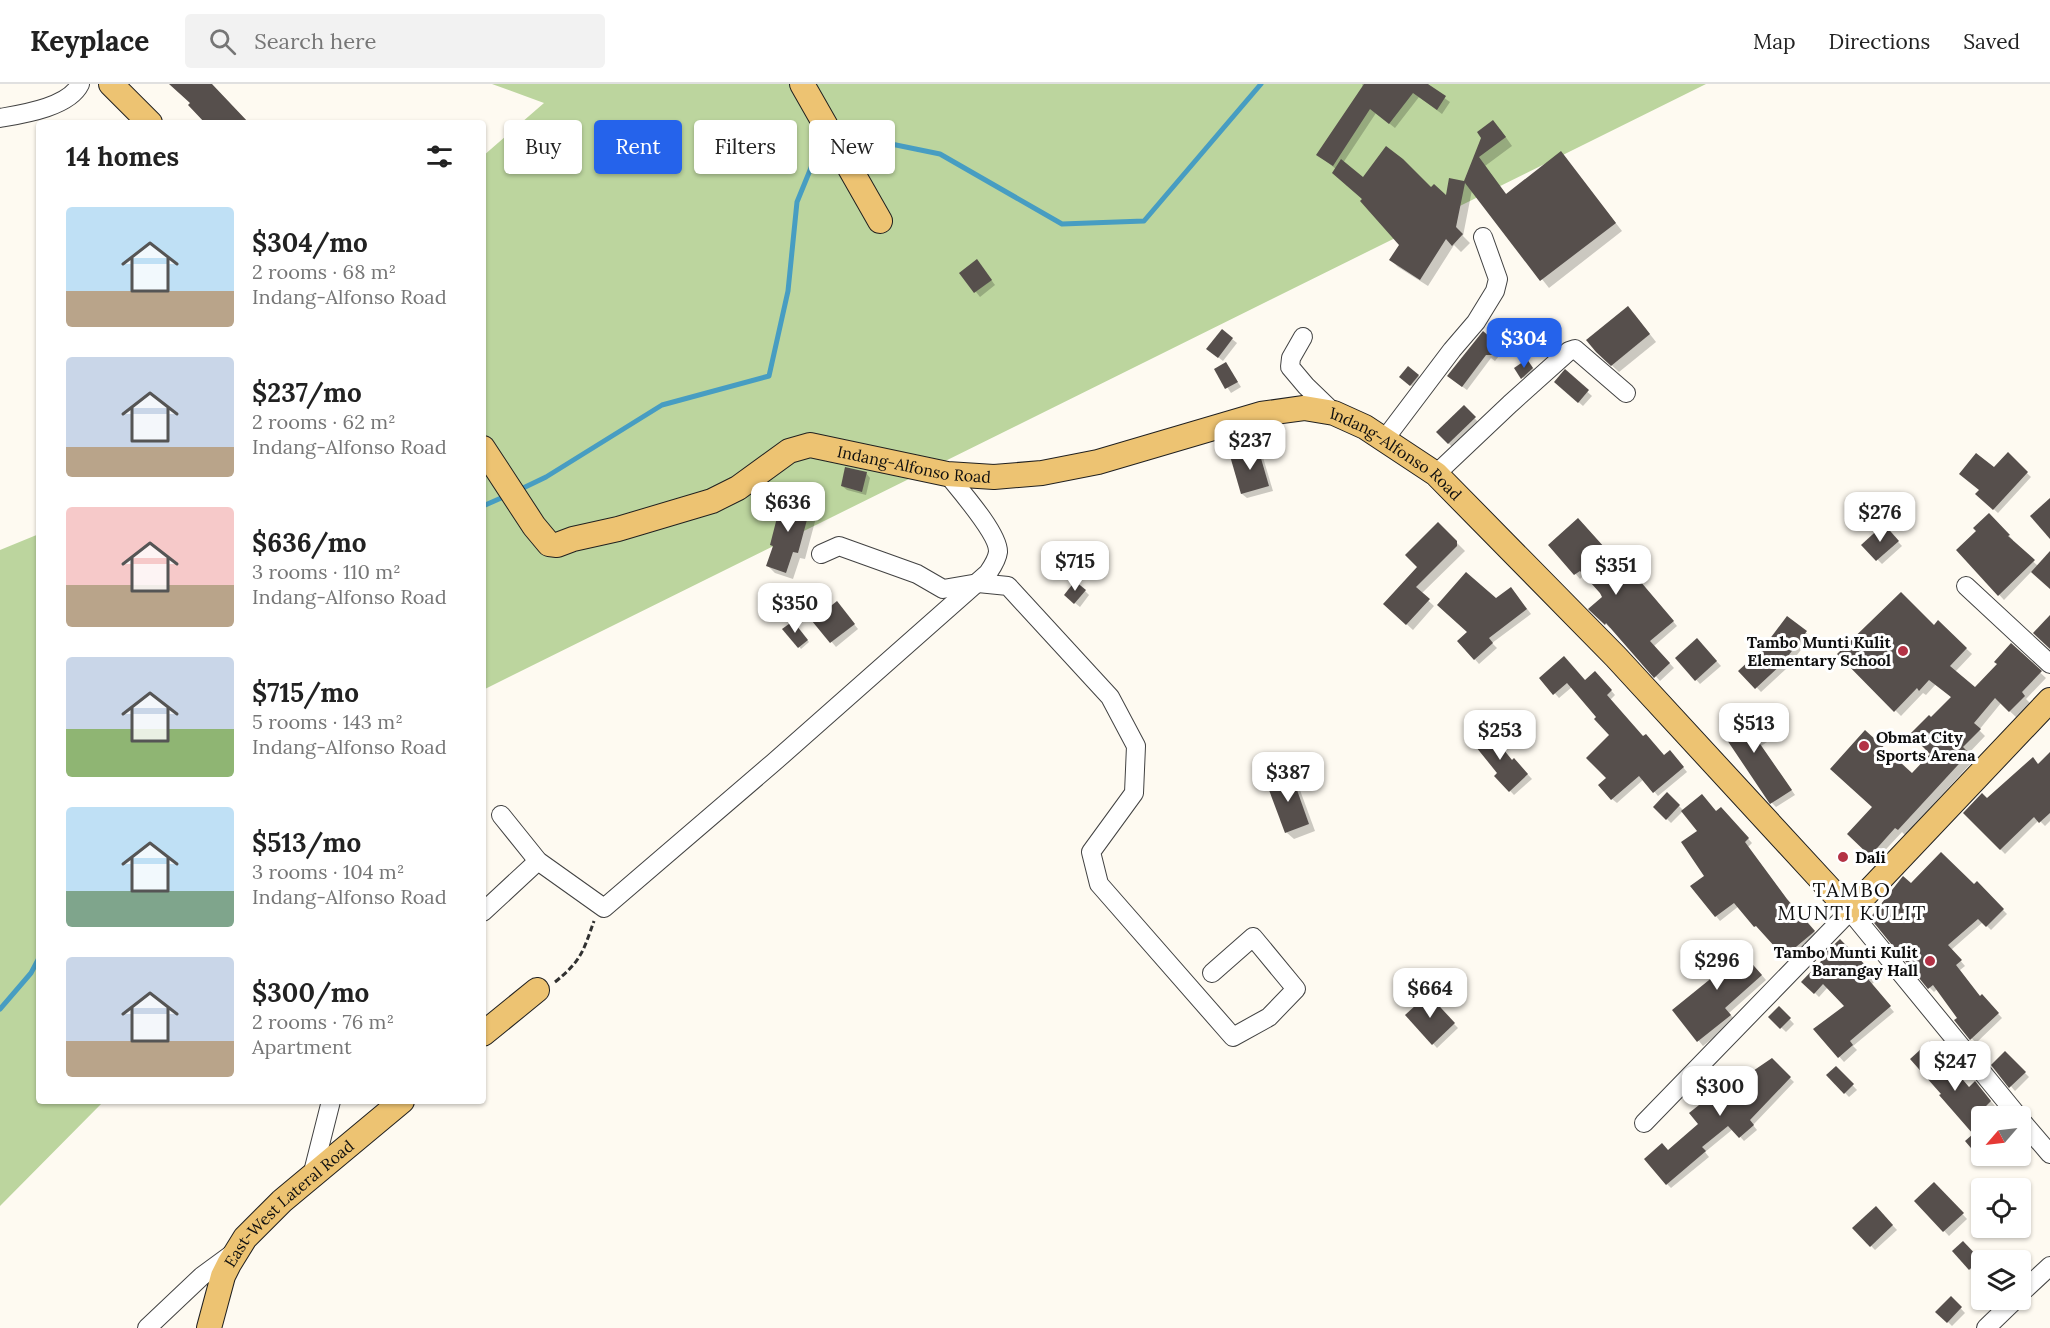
<!DOCTYPE html>
<meta charset="utf-8">
<style>
:root{--surface:#fff;--page:#f2f2f2;--text:#222;--muted:#767676;--line:#e0e0e0;--accent:#2563eb}
body{margin:0;font-family:Lora,serif;background:var(--page);color:var(--text);height:100vh;display:flex;flex-direction:column;font-size:22px;white-space:nowrap}
*{box-sizing:border-box;margin:0}
p{font-size:20px;color:var(--muted)}
.icon{flex:none;width:33px;height:33px;fill:none;stroke:currentColor;stroke-width:2;stroke-linecap:round;stroke-linejoin:round}
.map{position:relative;flex:1;overflow:hidden}
.panel{position:absolute;left:36px;top:36px;width:450px;height:984px;display:flex;flex-direction:column;background:var(--surface);border-radius:6px;box-shadow:0 2px 4px #0004}
.panel>*{flex:none}
.guide{position:absolute;left:504px;top:36px;width:570px;height:54px;display:flex;gap:12px}
.needle{width:39px;rotate:242deg}
.buttons{position:absolute;left:1971px;top:1022px;display:grid;gap:12px}
.buttons a{display:grid;place-items:center;width:60px;height:60px;border-radius:6px;background:var(--surface);box-shadow:0 2px 4px #0004;font-size:30px}
.price{position:absolute;translate:-50% -51px;padding:0 14px;border-radius:12px;background:#fff;color:#222;font-size:20px;line-height:39px;filter:drop-shadow(0 2px 3px #0008)}
.price::after{content:'';position:absolute;left:50%;top:36px;width:18px;height:14px;margin-left:-9px;background:inherit;clip-path:polygon(0 0,100% 0,50% 100%)}
.price.on{background:var(--accent);color:#fff}
ul{padding:0;list-style:none}
li{display:flex;align-items:center;gap:18px;height:150px;padding:0 30px}
li span{display:grid;place-items:center;flex:none;width:168px;height:120px;border-radius:6px;color:#555}
li>.icon{margin-inline-start:auto}
span .icon{width:72px;height:72px;fill:#fffc;stroke-width:1}
li b{font-size:26px}
h2{display:flex;justify-content:space-between;align-items:center;height:72px;padding:0 30px;font-size:26px}
.pill{padding:0 21px;border-radius:6px;background:var(--surface);box-shadow:0 2px 4px #0004;font-size:21px;line-height:54px}
.pill.on{background:var(--accent);color:#fff}
header{display:flex;align-items:center;gap:36px;box-sizing:border-box;height:84px;padding:0 30px;background:var(--surface);border-bottom:2px solid var(--line)}
header strong{font-size:28px}
nav{display:flex;gap:33px;margin-inline-start:auto;font-size:21px}
.search{width:420px;height:54px;background:var(--page);display:flex;align-items:center;gap:15px;box-sizing:border-box;padding:0 21px;border-radius:6px;color:var(--muted);font-size:22px}
.map>svg:first-child{display:block}
.forest{fill:#bcd59e}
.shadow{fill:#0003}
.lines{fill:none;stroke-linecap:round;stroke-linejoin:round}
.stream{stroke:#479dc2;stroke-width:5}
.building{fill:#564f4c}
.minor-casing{stroke:#424242;stroke-width:20}
.major-casing{stroke:#202020;stroke-width:26}
.path{stroke:#313131;stroke-width:3;stroke-dasharray:6 3;stroke-linecap:butt}
.minor{stroke:#fff;stroke-width:18}
.major{stroke:#edc372;stroke-width:24}
.poi-dot{fill:#b33245;stroke:#fff;stroke-width:2}
.labels{text-anchor:middle;dominant-baseline:central;stroke-width:6;stroke-linejoin:round;paint-order:stroke}
.street-label{font-size:16px;fill:#0f0f0f;stroke:#fff}
.poi-label{font-size:16px;font-weight:bold;fill:#0f0f0f;stroke:#fff;text-anchor:end}
.quarter-label{font-size:20px;letter-spacing:1.5px;fill:#0f0f0f;stroke:#fff}
</style>
<header>
<strong>Keyplace</strong>
<div class="search"><svg class="icon" aria-label="search" viewBox="0 0 24 24"><circle cx="10" cy="10" r="6"/><path d="M15 15l6 6"/></svg>Search here</div>
<nav><a>Map</a><a>Directions</a><a>Saved</a></nav>
</header>
<div class="map">
<svg width="2050" height="1244" viewBox="0 0 2050 1244">
<rect width="100%" height="100%" fill="#fefaf1"/>
<g class="forest">
<polygon points="492,0 1706,0 483,606 483,72 544,19"/>
<polygon points="39,450 39,1017 104,1017 0,1122 0,466"/>
</g>
<g class="shadow">
<polygon points="1362,0 1424,0 1450,18 1442,30 1419,13 1395,44 1376,29 1343,79 1363,95 1431,105 1447,114 1465,98 1482,53 1500,45 1512,62 1485,82 1507,111 1561,69 1622,147 1549,204 1472,106 1463,152 1470,159 1461,168 1454,161 1428,202 1398,183 1391,176 1401,160 1336,85 1318,71 1363,3"/>
<polygon points="981,182 995,201 980,213 961,189"/>
<polygon points="1635,231 1656,258 1619,288 1605,275"/>
<polygon points="1484,249 1503,267 1495,277 1491,274 1467,306 1453,296"/>
<polygon points="1232,255 1237,259 1223,277 1213,269"/>
<polygon points="1527,277 1537,289 1527,298 1516,284"/>
<polygon points="1226,280 1241,303 1231,309 1216,286"/>
<polygon points="1408,284 1420,293 1413,303 1401,293"/>
<polygon points="1565,288 1592,312 1583,322 1556,298"/>
<polygon points="1464,323 1479,339 1453,364 1438,348"/>
<polygon points="1257,366 1262,370 1273,407 1247,414 1242,410 1232,373"/>
<polygon points="2008,371 2031,393 1998,429 1977,410 1994,385"/>
<polygon points="866,389 870,394 866,411 847,406 842,402"/>
<polygon points="810,423 817,430 805,475 800,474 793,495 775,489 768,482 774,464 771,461"/>
<polygon points="1989,431 2013,456 2012,458 2038,482 2050,469 2050,504 2032,487 2004,516 1958,466 1978,447"/>
<polygon points="1438,440 1465,467 1421,510 1434,522 1413,546 1385,520 1419,483"/>
<polygon points="1583,440 1608,470 1603,474 1621,493 1633,490 1677,542 1654,562 1674,584 1660,597 1612,543 1610,544 1591,525 1603,513 1585,490 1580,495 1550,461"/>
<polygon points="1888,447 1902,462 1882,480 1863,461"/>
<polygon points="1085,507 1089,511 1080,523 1070,515"/>
<polygon points="1515,509 1531,530 1492,559 1497,564 1479,580 1459,557 1496,516"/>
<polygon points="841,524 858,545 836,563 814,537"/>
<polygon points="1788,534 1811,553 1786,585 1761,608 1741,587 1764,565"/>
<polygon points="1938,538 1972,570 1955,588 1975,605 1999,580 2011,562 2046,594 2026,615 2030,619 2016,633 2001,619 1979,646 1985,652 1968,670 1974,676 1905,751 1902,748 1876,776 1849,750 1874,723 1912,691 1932,670 1931,635 1952,614 1936,600 1926,611 1923,609 1901,632 1839,570 1934,543"/>
<polygon points="793,539 809,558 801,565 785,545"/>
<polygon points="1697,556 1721,582 1700,600 1677,574"/>
<polygon points="1599,593 1615,611 1610,616 1643,654 1664,673 1674,672 1687,688 1658,712 1644,695 1617,719 1612,715 1611,652 1598,633 1572,603 1559,614 1541,594 1585,597"/>
<polygon points="1740,621 1767,658 1761,662 1795,711 1776,723 1772,719 1734,648"/>
<polygon points="2050,670 2050,737 2045,742 2039,736 2005,770 1965,729 1987,717 2038,681"/>
<polygon points="1514,676 1532,695 1514,711 1496,692"/>
<polygon points="1290,691 1297,698 1315,747 1294,755 1286,748"/>
<polygon points="1667,710 1684,727 1717,729 1721,725 1752,759 1748,763 1791,821 1818,852 1790,877 1739,822 1720,837 1716,832 1706,792 1699,747 1683,727 1671,739 1655,723"/>
<polygon points="1977,800 2007,830 1991,846 1983,838 1951,866 1965,882 1960,886 1980,914 1982,913 2002,934 1976,959 1956,937 1959,934 1937,905 1934,908 1930,904 1872,834 1911,801 1974,802"/>
<polygon points="1840,858 1877,895 1871,901 1894,928 1853,962 1857,966 1844,978 1815,945 1846,923 1828,903 1819,913 1804,898"/>
<polygon points="1736,862 1766,896 1729,929 1735,936 1703,962 1674,926 1716,893"/>
<polygon points="1427,912 1458,944 1437,964 1407,931"/>
<polygon points="1779,924 1794,940 1786,948 1770,933"/>
<polygon points="2005,969 2029,993 2015,1007 1993,981"/>
<polygon points="1771,976 1794,998 1753,1041 1757,1046 1744,1057 1733,1045 1705,1068 1709,1073 1671,1104 1667,1100 1669,1068 1701,1040 1722,1008"/>
<polygon points="1836,984 1857,1006 1849,1013 1828,991"/>
<polygon points="1979,1003 1995,1022 1987,1029 1989,1032 1982,1032 1982,1071 1990,1071 1984,1076 1979,1072 1969,1005"/>
<polygon points="1934,1100 1967,1135 1949,1152 1916,1117"/>
<polygon points="1876,1124 1897,1146 1875,1166 1854,1144"/>
<polygon points="1963,1159 1982,1178 1982,1183 1974,1189 1954,1168"/>
<polygon points="1951,1214 1965,1229 1952,1242 1938,1228"/>
</g>
<g class="lines">
<g class="stream">
<polyline points="844,60 857,53 940,70 1062,140 1144,137 1261,0"/>
<polyline points="519,406 546,393 662,321 769,292 788,207 797,118 815,74 833,65"/>
<polyline points="483,422 508,411"/>
<polyline points="0,925 31,889 39,874"/>
</g>
</g>
<g class="building">
<polygon points="169,0 212,0 249,39 205,39 188,21 190,19"/>
<polygon points="1364,0 1428,0 1446,12 1437,26 1413,9 1389,40 1370,25 1333,82 1316,71"/>
<polygon points="1493,36 1506,53 1479,73 1506,110 1561,67 1616,139 1540,197 1465,99 1456,143 1463,150 1452,162 1446,155 1420,196 1389,176 1399,161 1360,117 1362,115 1332,89 1341,75 1363,93 1386,62 1403,75 1431,103 1434,100 1446,111 1449,94 1464,97 1481,54 1477,48"/>
<polygon points="977,175 992,196 974,209 959,189"/>
<polygon points="1628,222 1650,250 1611,282 1596,268 1586,256"/>
<polygon points="1222,245 1233,254 1218,274 1206,265"/>
<polygon points="1483,247 1500,262 1492,271 1486,271 1462,303 1447,292"/>
<polygon points="1527,275 1533,284 1521,295 1514,284"/>
<polygon points="1226,278 1238,298 1225,305 1214,285"/>
<polygon points="1408,282 1419,291 1410,302 1399,293"/>
<polygon points="1565,285 1589,306 1578,319 1554,298"/>
<polygon points="1464,321 1476,333 1448,360 1436,348"/>
<polygon points="1258,364 1269,402 1241,410 1230,372"/>
<polygon points="2008,368 2028,388 1993,426 1975,410 1979,406 1959,390 1976,369 1994,383"/>
<polygon points="845,383 867,388 862,408 841,402"/>
<polygon points="782,414 811,421 798,469 793,468 786,489 766,482 773,462 770,461"/>
<polygon points="2050,414 2050,455 2030,432"/>
<polygon points="1989,429 2010,451 2008,452 2035,476 1998,512 1956,466 1976,447 1973,444"/>
<polygon points="1578,434 1605,464 1600,469 1621,491 1629,484 1674,537 1650,557 1670,579 1654,594 1606,539 1605,541 1588,525 1602,513 1600,509 1580,487 1574,491 1548,461"/>
<polygon points="1438,438 1457,457 1457,462 1416,503 1430,515 1406,541 1383,520 1417,483 1405,471"/>
<polygon points="1884,440 1899,457 1876,477 1861,461"/>
<polygon points="2050,467 2050,505 2031,488"/>
<polygon points="1466,488 1496,514 1511,503 1527,525 1489,554 1493,559 1474,576 1457,557 1467,548 1437,521"/>
<polygon points="1075,497 1086,506 1074,520 1064,511"/>
<polygon points="1901,508 1934,541 1938,536 1967,564 1950,582 1975,603 1997,580 1994,578 2011,559 2042,587 2022,608 2025,612 2009,628 1995,614 1974,639 1981,645 1963,663 1969,669 1898,746 1895,744 1870,772 1847,750 1872,723 1830,685 1865,646 1912,689 1930,670 1910,650 1929,631 1931,633 1951,613 1929,596 1919,607 1917,604 1894,628 1837,570"/>
<polygon points="837,517 855,540 830,559 812,537"/>
<polygon points="2050,531 2050,565 2033,549"/>
<polygon points="1787,532 1807,547 1782,580 1755,605 1738,587 1763,564"/>
<polygon points="793,537 808,556 798,564 782,545"/>
<polygon points="1697,554 1717,577 1695,597 1675,574"/>
<polygon points="1564,572 1585,596 1595,587 1612,606 1607,611 1643,652 1646,650 1664,671 1670,666 1684,683 1653,709 1639,692 1611,716 1598,701 1606,694 1586,674 1609,651 1594,635 1596,633 1567,599 1553,611 1539,594"/>
<polygon points="1740,619 1764,653 1758,657 1792,706 1770,720 1725,653 1732,648 1722,631"/>
<polygon points="1488,646 1512,676 1514,674 1528,690 1509,708 1494,692 1497,689 1472,658"/>
<polygon points="2050,668 2050,729 2039,739 2034,733 2000,766 1963,729 1982,709 1987,714 2033,673 2038,680"/>
<polygon points="1291,689 1309,740 1285,749 1266,698"/>
<polygon points="1667,708 1680,721 1666,736 1653,723"/>
<polygon points="1702,710 1716,727 1721,723 1749,754 1745,758 1787,815 1815,847 1784,873 1756,842 1754,843 1734,819 1715,833 1690,802 1704,792 1681,758 1697,747 1681,727"/>
<polygon points="1941,768 1974,800 1977,797 2004,825 1986,843 1978,835 1948,861 1962,876 1956,881 1980,912 1982,910 1999,929 1970,956 1954,936 1957,934 1933,901 1928,905 1870,834 1903,792 1911,799"/>
<polygon points="1840,855 1874,890 1868,895 1891,922 1850,957 1853,961 1838,974 1813,945 1844,922 1823,900 1814,910 1801,898 1823,875 1821,873"/>
<polygon points="1731,856 1762,891 1725,924 1731,931 1697,958 1672,926 1714,892 1703,881"/>
<polygon points="1428,910 1455,939 1432,961 1405,931"/>
<polygon points="1779,922 1791,934 1780,945 1768,933"/>
<polygon points="1930,957 1969,1003 1975,997 1991,1017 1982,1026 1982,1077 1965,1057 1973,1050 1939,1011 1941,1010 1910,975"/>
<polygon points="2005,967 2026,988 2009,1004 1991,981"/>
<polygon points="1772,974 1791,993 1750,1036 1754,1041 1739,1054 1728,1042 1702,1063 1706,1067 1666,1101 1644,1075 1662,1059 1668,1066 1698,1040 1689,1029 1709,1013 1706,1009 1716,1000 1722,1007 1744,983 1750,989"/>
<polygon points="1836,982 1854,1000 1844,1010 1826,991"/>
<polygon points="1934,1098 1964,1129 1943,1148 1914,1117"/>
<polygon points="1876,1122 1893,1141 1870,1163 1852,1144"/>
<polygon points="1963,1157 1980,1175 1969,1186 1952,1167"/>
<polygon points="1951,1212 1962,1223 1947,1239 1935,1228"/>
</g>
<g class="lines">
<g class="minor-casing">
<g id="minor">
<path d="M 0,34 C 23,30 69,23 80,0"/>
<polyline points="1303,253 1291,274 1290,283 1306,302 1334,329"/>
<polyline points="1384,356 1452,266 1476,238 1495,207 1498,195 1483,153"/>
<polyline points="1436,390 1510,320 1569,267 1575,265 1626,309"/>
<polyline points="821,470 839,462 917,490 943,505 978,499 1008,502 1110,613 1136,662 1134,709 1091,768 1099,800 1233,953 1269,933 1296,905 1253,853 1212,889"/>
<polyline points="1966,502 2050,580"/>
<path d="M 501,731 L 538,777 L 604,824 L 773,679 L 988,489 C 992,483 997,476 998,468 C 999,450 959,405 947,390"/>
<polyline points="483,828 538,777"/>
<polyline points="2020,1035 2050,1070"/>
<polyline points="1644,1039 1850,827 2018,1032"/>
<polyline points="312,1092 331,1017"/>
<polyline points="2020,1210 2050,1182"/>
<polyline points="147,1244 202,1192 232,1170"/>
<polyline points="1986,1244 2016,1215"/>
</g>
</g>
<g class="major-casing">
<g id="major">
<polyline points="111,0 150,39"/>
<polyline points="802,0 880,137"/>
<path id="s1" d="M 483,364 L 534,442 L 549,460 L 557,461 L 573,455 L 618,445 L 712,417 L 738,404 L 789,367 L 810,361 L 947,390 L 994,393 L 1042,389 L 1098,378 L 1261,330 L 1304,324 L 1334,329 L 1365,343 L 1436,390 L 1616,573 L 1850,827 L 2050,616"/>
<polyline points="483,950 537,906"/>
<path id="s2" d="M 209,1244 L 223,1192 L 229,1180 L 245,1154 L 282,1117 L 402,1017"/>
</g>
</g>
<path class="path" d="M 555,898 C 581,877 583,868 594,837"/>
<use href="#minor" class="minor"/>
<use href="#major" class="major"/>
</g>
<g class="poi-dot">
<circle cx="1903" cy="567" r="6"/>
<circle cx="1864" cy="662" r="6"/>
<circle cx="1843" cy="773" r="6"/>
<circle cx="1930" cy="877" r="6"/>
</g>
<g class="labels">
<g class="street-label">
<text stroke="none"><textPath href="#s1" startOffset="1010">Indang-Alfonso Road</textPath></text>
<text stroke="none"><textPath href="#s1" startOffset="506">Indang-Alfonso Road</textPath></text>
<text stroke="none"><textPath href="#s2" startOffset="153">East-West Lateral Road</textPath></text>
</g>
<g class="poi-label">
<text x="1891" y="558">Tambo Munti Kulit<tspan x="1891" dy="18">Elementary School</tspan></text>
<text x="1876" y="653" text-anchor="start">Obmat City<tspan x="1876" dy="18">Sports Arena</tspan></text>
<text x="1855" y="773" text-anchor="start">Dali</text>
<text x="1918" y="868">Tambo Munti Kulit<tspan x="1918" dy="18">Barangay Hall</tspan></text>
</g>
<g class="quarter-label">
<text x="1852" y="805">TAMBO<tspan x="1852" dy="23">MUNTI KULIT</tspan></text>
</g>
</g>
</svg>
<div class="buttons">
<a><svg class="needle" viewBox="-14 -14 28 28"><path d="M0-13l5 13h-10z" fill="#e53935"/><path d="M0 13l5-13h-10z" fill="#767676"/></svg></a>
<a><svg class="icon" aria-label="locate" viewBox="0 0 24 24"><circle cx="12" cy="12" r="6"/><path d="M12 2v4M12 18v4M2 12h4M18 12h4"/></svg></a>
<a><svg class="icon" aria-label="layers" viewBox="0 0 24 24"><path d="M12 4l9 5-9 5-9-5zM3 14l9 5 9-5"/></svg></a>
</div>
<b class="price on" style="left:1524px;top:285px">$304</b>
<b class="price" style="left:1250px;top:387px">$237</b>
<b class="price" style="left:788px;top:449px">$636</b>
<b class="price" style="left:1880px;top:459px">$276</b>
<b class="price" style="left:1075px;top:508px">$715</b>
<b class="price" style="left:1616px;top:512px">$351</b>
<b class="price" style="left:795px;top:550px">$350</b>
<b class="price" style="left:1754px;top:670px">$513</b>
<b class="price" style="left:1500px;top:677px">$253</b>
<b class="price" style="left:1288px;top:719px">$387</b>
<b class="price" style="left:1717px;top:907px">$296</b>
<b class="price" style="left:1430px;top:935px">$664</b>
<b class="price" style="left:1955px;top:1008px">$247</b>
<b class="price" style="left:1720px;top:1033px">$300</b>
<div class="guide">
<a class="pill">Buy</a>
<a class="pill on">Rent</a>
<a class="pill">Filters</a>
<a class="pill">New</a>
</div>
<section class="panel">
<h2>14 homes<svg class="icon" aria-label="filters" viewBox="0 0 24 24"><path d="M4 7h16M4 17h16"/><circle cx="9" cy="7" r="2"/><circle cx="15" cy="17" r="2"/></svg></h2>
<ul>
<li><span style="background:linear-gradient(#bfe0f5 70%,#b9a48a 0)"><svg class="icon" aria-label="home" viewBox="0 0 24 24"><path d="M3 11l9-7 9 7M6 9v11h12V9"/></svg></span><div><b>$304/mo</b><p>2 rooms · 68 m²</p><p>Indang-Alfonso Road</p></div></li>
<li><span style="background:linear-gradient(#c9d6e8 75%,#b9a48a 0)"><svg class="icon" aria-label="home" viewBox="0 0 24 24"><path d="M3 11l9-7 9 7M6 9v11h12V9"/></svg></span><div><b>$237/mo</b><p>2 rooms · 62 m²</p><p>Indang-Alfonso Road</p></div></li>
<li><span style="background:linear-gradient(#f6c9c9 65%,#b9a48a 0)"><svg class="icon" aria-label="home" viewBox="0 0 24 24"><path d="M3 11l9-7 9 7M6 9v11h12V9"/></svg></span><div><b>$636/mo</b><p>3 rooms · 110 m²</p><p>Indang-Alfonso Road</p></div></li>
<li><span style="background:linear-gradient(#c9d6e8 60%,#8fb573 0)"><svg class="icon" aria-label="home" viewBox="0 0 24 24"><path d="M3 11l9-7 9 7M6 9v11h12V9"/></svg></span><div><b>$715/mo</b><p>5 rooms · 143 m²</p><p>Indang-Alfonso Road</p></div></li>
<li><span style="background:linear-gradient(#bfe0f5 70%,#7fa58c 0)"><svg class="icon" aria-label="home" viewBox="0 0 24 24"><path d="M3 11l9-7 9 7M6 9v11h12V9"/></svg></span><div><b>$513/mo</b><p>3 rooms · 104 m²</p><p>Indang-Alfonso Road</p></div></li>
<li><span style="background:linear-gradient(#c9d6e8 70%,#b9a48a 0)"><svg class="icon" aria-label="home" viewBox="0 0 24 24"><path d="M3 11l9-7 9 7M6 9v11h12V9"/></svg></span><div><b>$300/mo</b><p>2 rooms · 76 m²</p><p>Apartment</p></div></li>
</ul>
</section>
</div>
